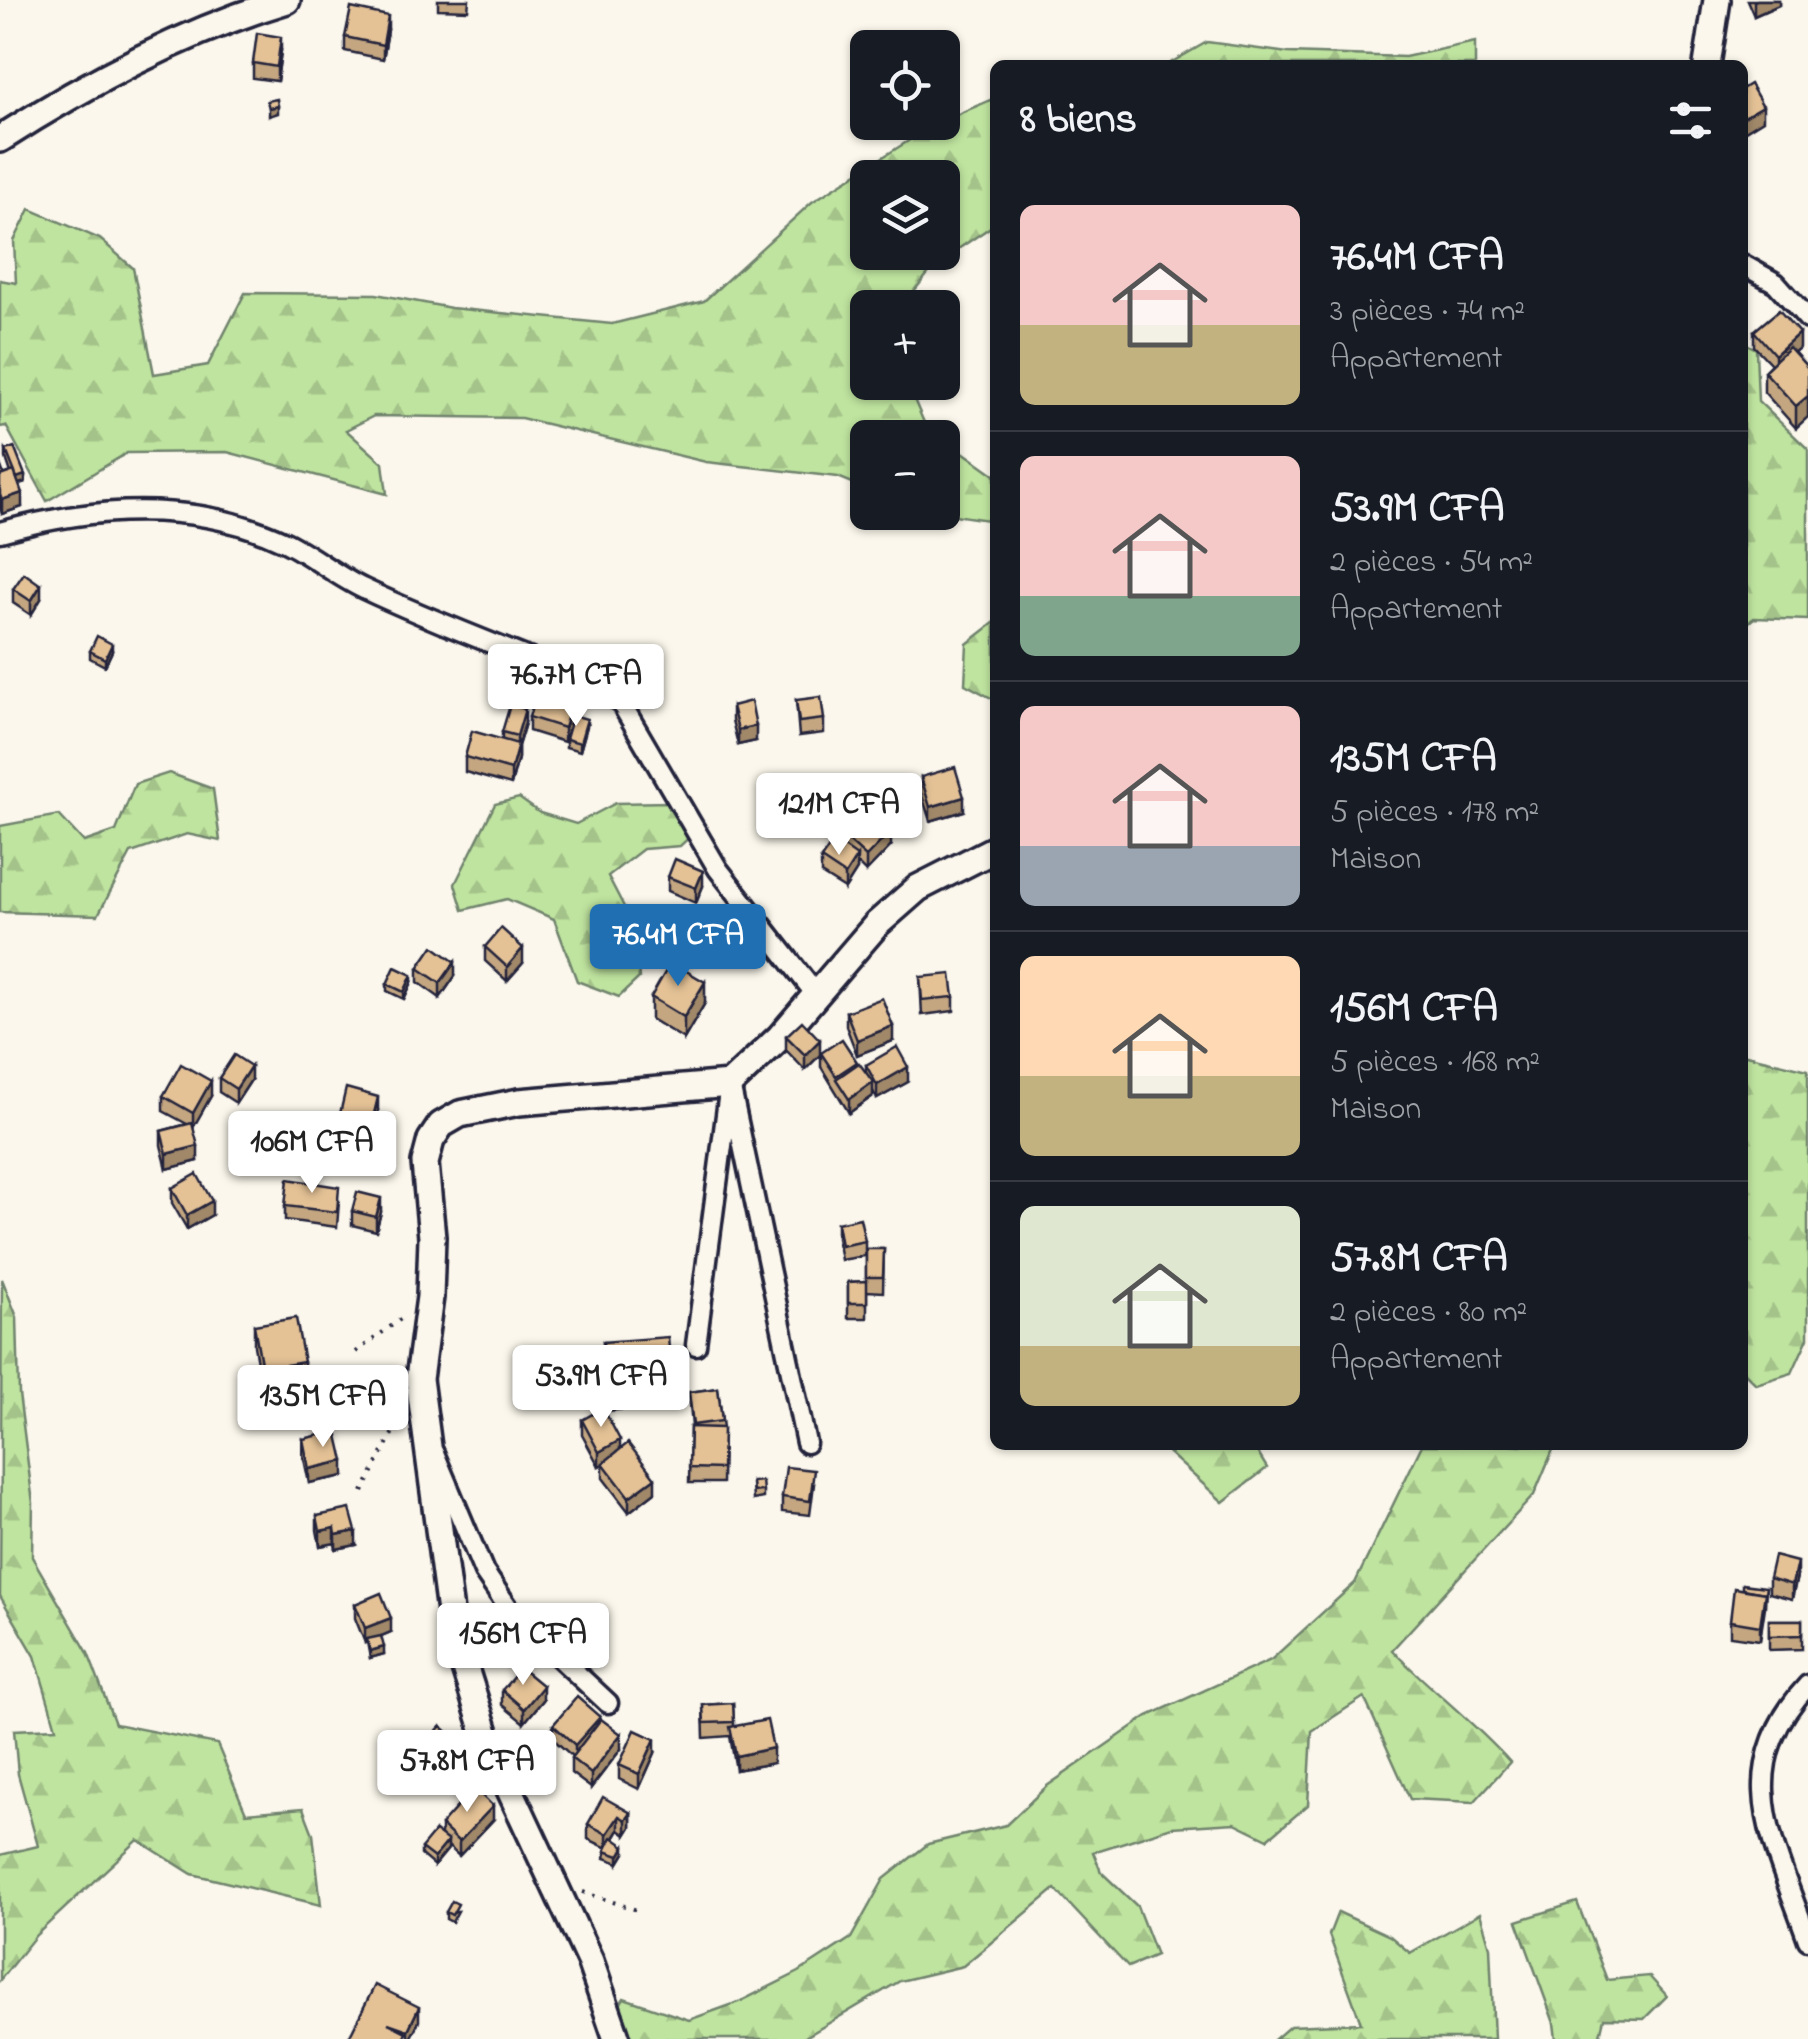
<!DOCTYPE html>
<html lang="fr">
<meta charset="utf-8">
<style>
:root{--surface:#171b24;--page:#242831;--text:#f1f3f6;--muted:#9ea1a6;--line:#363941;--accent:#1f6fb2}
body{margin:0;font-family:"Indie Flower",sans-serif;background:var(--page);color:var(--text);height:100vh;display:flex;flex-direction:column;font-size:38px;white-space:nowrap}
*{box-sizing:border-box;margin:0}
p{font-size:32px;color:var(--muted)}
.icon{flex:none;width:55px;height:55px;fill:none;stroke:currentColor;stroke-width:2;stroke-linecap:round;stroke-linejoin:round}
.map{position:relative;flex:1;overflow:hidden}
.drawer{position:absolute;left:990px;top:60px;width:758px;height:1390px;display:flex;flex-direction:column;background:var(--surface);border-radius:15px;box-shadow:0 2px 8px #0004}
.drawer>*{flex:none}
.tools{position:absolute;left:850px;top:30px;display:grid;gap:20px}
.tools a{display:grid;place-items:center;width:110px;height:110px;border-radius:15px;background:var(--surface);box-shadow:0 2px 8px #0004;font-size:50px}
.price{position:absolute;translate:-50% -85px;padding:0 22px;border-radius:10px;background:#fff;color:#222;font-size:32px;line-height:65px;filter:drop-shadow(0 2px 5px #0008)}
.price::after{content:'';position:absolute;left:50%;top:60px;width:30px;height:22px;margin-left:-15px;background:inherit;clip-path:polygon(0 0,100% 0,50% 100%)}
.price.selected{background:var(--accent);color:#fff}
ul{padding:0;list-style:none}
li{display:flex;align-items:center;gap:30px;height:250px;padding:0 30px}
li+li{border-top:2px solid var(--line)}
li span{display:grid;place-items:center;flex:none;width:280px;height:200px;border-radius:15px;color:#555}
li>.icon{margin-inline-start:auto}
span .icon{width:120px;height:120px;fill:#fffc;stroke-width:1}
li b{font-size:42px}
h2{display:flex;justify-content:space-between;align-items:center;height:120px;padding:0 30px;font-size:42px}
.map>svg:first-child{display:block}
.forest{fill:url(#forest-firs);stroke:#70836d;stroke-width:2.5;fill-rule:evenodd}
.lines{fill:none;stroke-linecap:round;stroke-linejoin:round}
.street-casing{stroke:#22223b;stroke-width:25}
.secondary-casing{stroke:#22223b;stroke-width:32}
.path{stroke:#22223b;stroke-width:4;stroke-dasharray:2.5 8;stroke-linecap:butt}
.street{stroke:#fbf7ec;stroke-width:18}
.secondary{stroke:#fbf7ec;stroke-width:25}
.wall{fill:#c4a781;stroke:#22223b;stroke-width:2.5}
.shaded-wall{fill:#a08869;stroke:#22223b;stroke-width:2.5}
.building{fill:#e4c296;stroke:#22223b;stroke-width:2.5}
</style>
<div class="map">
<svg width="1808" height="2039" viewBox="0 0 1808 2039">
<defs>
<pattern id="forest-firs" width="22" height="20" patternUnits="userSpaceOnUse" patternTransform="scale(2.5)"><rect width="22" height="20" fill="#bfe49f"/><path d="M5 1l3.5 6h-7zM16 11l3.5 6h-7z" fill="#a4c38a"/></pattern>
</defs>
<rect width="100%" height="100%" fill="#fbf7ec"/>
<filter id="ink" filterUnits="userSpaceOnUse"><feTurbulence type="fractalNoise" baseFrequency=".01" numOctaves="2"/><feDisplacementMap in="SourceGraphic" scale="20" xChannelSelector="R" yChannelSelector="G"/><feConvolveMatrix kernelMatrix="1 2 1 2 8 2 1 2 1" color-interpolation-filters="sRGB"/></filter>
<g filter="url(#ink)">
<g class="forest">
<polygon points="1207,42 1288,53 1405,57 1475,42 1475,65 1167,65"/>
<path d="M 995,98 L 995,224 L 936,264 L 901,307 L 868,308 L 868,382 L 907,383 L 925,425 L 995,475 L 995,521 L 941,513 L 942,438 L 868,438 L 867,489 L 838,477 L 706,462 L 521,418 L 374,416 L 346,430 L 383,463 L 387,494 L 227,452 L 127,453 L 47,501 L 6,426 L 0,427 L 0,280 L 16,283 L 14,241 L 30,209 L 100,239 L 133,268 L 154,374 L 208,365 L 245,293 L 376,294 L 451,308 L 612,324 L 704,301 L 812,202 L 935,124 ZM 868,178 L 942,178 L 942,252 L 868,252 Z"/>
<polygon points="1743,342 1756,349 1758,401 1808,449 1808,620 1754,618 1743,627"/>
<polygon points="995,622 995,700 965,684 967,644"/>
<polygon points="169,773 213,789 220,841 187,834 131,853 98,915 0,912 0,826 59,815 84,842 116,831 135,784"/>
<polygon points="519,798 540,813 576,824 616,803 669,802 694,833 680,846 643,849 608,876 635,928 639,978 619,997 577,981 554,919 507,899 463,910 455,884 495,804"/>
<polygon points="1742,1054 1808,1070 1808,1338 1792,1373 1756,1384 1742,1370"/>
<polygon points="2,1279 17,1317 19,1394 33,1503 32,1557 88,1653 115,1724 217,1744 246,1813 303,1808 313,1834 321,1905 192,1874 138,1840 36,1935 0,1980 0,1855 38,1846 18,1774 14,1730 56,1728 35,1656 0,1596"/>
<polygon points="1160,1445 1253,1445 1267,1468 1223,1502"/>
<path d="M 1422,1445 L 1555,1445 L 1534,1495 L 1392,1650 C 1431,1690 1472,1720 1510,1762 L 1474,1802 L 1410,1799 L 1364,1697 L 1312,1731 L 1308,1805 L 1268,1839 L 1235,1823 L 1172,1827 L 1093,1852 L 1101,1872 L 1137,1906 L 1156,1955 L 1128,1967 L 1055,1889 L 963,1966 L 900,1981 L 802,2039 L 620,2039 L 612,2017 L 624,1998 L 689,2020 L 739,2002 L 799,1972 L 851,1938 L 884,1879 L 928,1844 L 1006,1825 L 1047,1786 L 1148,1716 L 1271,1660 L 1355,1583 Z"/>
<polygon points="1577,1902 1607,1980 1649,1976 1667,1996 1644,2019 1604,2018 1599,2039 1556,2039 1554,2023 1517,1921"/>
<polygon points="1338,1912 1390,1936 1410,1953 1480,1913 1490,1947 1494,2039 1275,2039 1290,2026 1361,2023 1329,1935"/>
</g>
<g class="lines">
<g class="street-casing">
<g id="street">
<polyline points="1742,264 1776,283 1808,319"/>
<path d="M 0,532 C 94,506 194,499 285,542 C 312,555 336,576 364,589 C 442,626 525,655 604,689 L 621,703 L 718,869 L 814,992"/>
<polyline points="696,1345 730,1084 806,1443"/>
<polyline points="434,1453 484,1572 512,1613 608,1703"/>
<path d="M 1808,1685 C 1728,1771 1775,1844 1808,1940"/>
</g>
</g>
<g class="secondary-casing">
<g id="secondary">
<polyline points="1707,65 1717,0"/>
<path d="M 0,139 C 90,81 185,31 287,0"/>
<polyline points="617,2039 590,1961 489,1745 452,1627 419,1379 430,1297 432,1237 425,1163 431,1140 441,1125 460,1114 519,1102 730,1084 780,1037 877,924 918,888 995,849"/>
</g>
</g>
<g class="path">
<polyline points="356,1352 406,1315"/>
<polyline points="363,1492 402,1414"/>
<polyline points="583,1892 637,1910"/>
</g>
<use href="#street" class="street"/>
<use href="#secondary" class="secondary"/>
</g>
<g class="wall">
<polygon points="438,0 469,0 468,10 438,9"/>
<polygon points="1747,0 1779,0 1779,5 1754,16"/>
<polygon points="388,30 383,59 345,51 345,37"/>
<polygon points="281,51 277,81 253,78 253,63"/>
<polygon points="1754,331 1799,348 1794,352 1808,368 1796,428 1764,392 1764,371 1771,364 1754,346"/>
<polygon points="6,450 25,482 19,484 22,507 2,514 0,509 0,464 4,475 11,473 6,458"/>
<polygon points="13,589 41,599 31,615 13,603"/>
<polygon points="90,651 112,651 105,666 90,658"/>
<polygon points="796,700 824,719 824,733 799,736"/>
<polygon points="732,706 756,741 738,745 732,720"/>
<polygon points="574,710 564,742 529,731 529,717"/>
<polygon points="525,723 518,746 518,758 511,785 465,772 465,757 502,739 502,732"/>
<polygon points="587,726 580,751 566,747 566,739"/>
<polygon points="921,777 964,811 930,821 921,792"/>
<polygon points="842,835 891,846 866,872 857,863 857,870 845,889 821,874 821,859 842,846"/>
<polygon points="668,877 703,886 696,903 668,891"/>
<polygon points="485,947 523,963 507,981 485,961"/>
<polygon points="418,968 455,976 440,998 418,982"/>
<polygon points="920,977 954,997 954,1011 922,1015"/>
<polygon points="412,982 404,999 387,991 387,984"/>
<polygon points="651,997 705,1003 684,1039 651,1019"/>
<polygon points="846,1012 893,1041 857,1055 846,1026"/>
<polygon points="786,1036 820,1055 805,1070 786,1050"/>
<polygon points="821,1053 857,1065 866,1072 866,1065 908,1082 877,1099 873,1091 873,1096 849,1113 821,1067"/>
<polygon points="219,1078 251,1080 236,1103 219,1092"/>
<polygon points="163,1096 211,1096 193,1127 198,1161 167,1169 161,1145 161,1131 187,1124 163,1111"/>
<polygon points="378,1111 371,1140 339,1132 339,1118"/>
<polygon points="172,1188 212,1215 187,1229 172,1203"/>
<polygon points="339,1201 337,1227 285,1220 285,1206"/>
<polygon points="352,1211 381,1212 376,1231 352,1225"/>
<polygon points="837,1223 865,1241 865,1256 841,1260 837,1238"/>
<polygon points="866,1249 884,1249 883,1292 867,1291 867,1318 848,1318 848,1282 866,1281"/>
<polygon points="254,1325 304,1362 304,1383 262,1390 254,1346"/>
<polygon points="603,1342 672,1384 672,1405 607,1411"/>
<polygon points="586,1374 597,1384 597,1391 589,1393"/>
<polygon points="718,1388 723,1428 722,1483 689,1483 690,1427 692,1427 689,1392"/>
<polygon points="582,1420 620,1449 655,1492 629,1512 603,1478 603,1464 599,1466 582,1435"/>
<polygon points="303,1439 344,1476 309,1483 303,1454"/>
<polygon points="752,1482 763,1491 763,1498 753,1500"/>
<polygon points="814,1484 810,1515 782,1512 782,1497"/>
<polygon points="317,1516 356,1545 336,1549 335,1543 320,1546 317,1530"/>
<polygon points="1797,1576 1792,1599 1769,1593 1769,1578"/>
<polygon points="1766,1587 1760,1640 1730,1636 1730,1621 1742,1589"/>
<polygon points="355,1604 391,1632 381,1636 384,1654 370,1658 367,1642 365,1643 355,1618"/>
<polygon points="1769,1620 1802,1620 1802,1649 1769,1650"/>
<polygon points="502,1690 543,1700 524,1723 502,1705"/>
<polygon points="733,1703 734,1726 773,1763 736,1770 730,1736 704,1738 703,1705"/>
<polygon points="600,1720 621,1749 591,1788 571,1773 571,1758 572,1756 553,1739 553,1725"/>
<polygon points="419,1750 463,1760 442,1785 419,1765"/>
<polygon points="655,1753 639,1789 619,1779 619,1765"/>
<polygon points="631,1813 631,1827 626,1835 619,1830 614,1839 625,1853 619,1863 605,1858 607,1848 588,1839 588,1824"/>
<polygon points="493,1820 459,1856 448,1846 448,1849 434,1866 421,1855 421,1848 441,1836 441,1825"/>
<polygon points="458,1911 452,1922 446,1919 446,1912"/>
</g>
<g class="shaded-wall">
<polygon points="1757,0 1779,0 1779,5 1754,16 1754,1"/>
<polygon points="388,16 388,30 383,59 383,45"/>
<polygon points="281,37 281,51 277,81 277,67"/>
<polygon points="278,106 278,113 269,116 269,108"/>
<polygon points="1763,106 1763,120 1742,133 1742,118"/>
<polygon points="1799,333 1799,348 1775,369 1775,355"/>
<polygon points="1808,396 1808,417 1796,428 1796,406"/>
<polygon points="25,475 25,482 16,485 16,478"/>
<polygon points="22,493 22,507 2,514 2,500"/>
<polygon points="41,585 41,599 31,615 31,601"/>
<polygon points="112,644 112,651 105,666 105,659"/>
<polygon points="574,696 574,710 564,742 564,728"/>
<polygon points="525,709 525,723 518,746 518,758 511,785 511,770 517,749 517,736"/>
<polygon points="587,719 587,726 580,751 580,743"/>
<polygon points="756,726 756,741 738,745 738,730"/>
<polygon points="964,797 964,811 930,821 930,807"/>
<polygon points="891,831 891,846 866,872 866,857"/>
<polygon points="857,856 857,870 845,889 845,875"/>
<polygon points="703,871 703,886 696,903 696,888"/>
<polygon points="523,948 523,963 507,981 507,967"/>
<polygon points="455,962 455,976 440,998 440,983"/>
<polygon points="412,975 412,982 404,999 404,992"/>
<polygon points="705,982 705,1003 684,1039 684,1017"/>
<polygon points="893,1026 893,1041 857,1055 857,1040"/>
<polygon points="820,1040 820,1055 805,1070 805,1055"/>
<polygon points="251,1066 251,1080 236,1103 236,1089"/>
<polygon points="908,1067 908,1082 877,1099 877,1085"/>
<polygon points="211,1081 211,1096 193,1128 193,1113"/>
<polygon points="873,1082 873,1096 849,1113 849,1099"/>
<polygon points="378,1097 378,1111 371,1140 371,1126"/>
<polygon points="198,1146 198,1161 167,1169 167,1154"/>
<polygon points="381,1198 381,1212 376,1231 376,1217"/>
<polygon points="212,1201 212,1215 187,1229 187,1215"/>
<polygon points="620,1440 620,1455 599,1466 599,1452"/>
<polygon points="344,1461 344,1476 309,1483 309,1469"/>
<polygon points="655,1478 655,1492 629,1512 629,1497"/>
<polygon points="335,1528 335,1543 320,1546 320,1531"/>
<polygon points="356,1531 356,1545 336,1549 336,1535"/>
<polygon points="1797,1562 1797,1576 1792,1599 1792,1585"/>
<polygon points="1766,1587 1765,1607 1760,1640 1760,1626"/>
<polygon points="391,1618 391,1632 365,1643 365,1628"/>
<polygon points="384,1647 384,1654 370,1658 370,1651"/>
<polygon points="543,1686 543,1700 524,1723 524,1709"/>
<polygon points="600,1717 600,1732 575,1759 575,1745"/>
<polygon points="621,1734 621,1749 591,1788 591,1774"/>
<polygon points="655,1739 655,1753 639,1789 639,1774"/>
<polygon points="463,1746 463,1760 442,1785 442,1770"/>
<polygon points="773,1748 773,1763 736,1770 736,1756"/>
<polygon points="493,1806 493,1820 459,1856 459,1842"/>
<polygon points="631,1813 631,1827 626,1835 626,1820"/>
<polygon points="619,1816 619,1830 607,1849 607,1834"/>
<polygon points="448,1841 448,1849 434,1866 434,1858"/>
<polygon points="625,1846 625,1853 619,1863 619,1856"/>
<polygon points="419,2007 419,2021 410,2039 408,2039 408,2030"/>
</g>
<g class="building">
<polygon points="351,8 388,16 383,45 345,37"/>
<polygon points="257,33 281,37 277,67 253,63"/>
<polygon points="1750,84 1763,106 1742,118 1742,89"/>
<polygon points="277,99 278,106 269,108 267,101"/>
<polygon points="1779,310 1799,333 1775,355 1754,331"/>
<polygon points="1789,347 1808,368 1808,396 1796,406 1764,371"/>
<polygon points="14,447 25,475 17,478 6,450"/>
<polygon points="14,471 22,493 2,500 0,495 0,476"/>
<polygon points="24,573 41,585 31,601 13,589"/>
<polygon points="97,636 112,644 105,659 90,651"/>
<polygon points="539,685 574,696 564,728 529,717"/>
<polygon points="821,697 824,719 799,722 796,700"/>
<polygon points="751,701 756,726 738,730 732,706"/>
<polygon points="510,705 525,709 517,736 502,732"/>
<polygon points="573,715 587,719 580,743 566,739"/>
<polygon points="472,731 518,744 511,770 465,757"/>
<polygon points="955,767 964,797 930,807 921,777"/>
<polygon points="867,808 891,831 866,857 842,835"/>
<polygon points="834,840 857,856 845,875 821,859"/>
<polygon points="675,859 703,871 696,888 668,877"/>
<polygon points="501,928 523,948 507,967 485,947"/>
<polygon points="433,946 455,962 440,983 418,968"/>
<polygon points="671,962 705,982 684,1017 651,997"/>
<polygon points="395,967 412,975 404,992 387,984"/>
<polygon points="951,974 954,997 922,1000 920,977"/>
<polygon points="882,998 893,1026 857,1040 846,1012"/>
<polygon points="802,1021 820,1040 805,1055 786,1036"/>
<polygon points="842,1039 857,1062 836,1076 821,1053"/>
<polygon points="897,1047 908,1067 877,1085 866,1065"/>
<polygon points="234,1055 251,1066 236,1089 219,1078"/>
<polygon points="859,1063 873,1082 849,1099 836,1079"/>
<polygon points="181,1064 211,1081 193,1113 163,1096"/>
<polygon points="346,1088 378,1097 371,1126 339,1118"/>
<polygon points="192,1123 198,1146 167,1154 161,1131"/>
<polygon points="197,1174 212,1201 187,1215 172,1188"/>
<polygon points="288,1179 339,1187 337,1212 285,1206"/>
<polygon points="357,1192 381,1198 376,1217 352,1211"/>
<polygon points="860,1218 865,1241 841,1246 837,1223"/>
<polygon points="866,1249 884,1249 883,1277 866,1277"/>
<polygon points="867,1281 867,1303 848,1303 848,1282"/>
<polygon points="296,1318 304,1362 262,1369 254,1325"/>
<polygon points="668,1337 672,1384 607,1389 603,1342"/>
<polygon points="595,1372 597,1384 589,1386 586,1374"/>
<polygon points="718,1388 722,1421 693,1425 689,1392"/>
<polygon points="603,1408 620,1440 599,1452 582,1420"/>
<polygon points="690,1427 723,1428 722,1469 689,1468"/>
<polygon points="337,1431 344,1461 309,1469 303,1439"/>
<polygon points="628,1443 655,1478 629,1497 603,1463"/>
<polygon points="786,1467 814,1470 810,1501 782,1497"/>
<polygon points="762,1481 763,1491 753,1492 752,1482"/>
<polygon points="350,1509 356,1531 336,1535 335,1528 320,1531 317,1516"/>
<polygon points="1774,1556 1797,1562 1792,1585 1769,1578"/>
<polygon points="1742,1584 1766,1587 1764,1597 1765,1593 1742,1589"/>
<polygon points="1734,1588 1765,1593 1760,1626 1730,1621"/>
<polygon points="381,1593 391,1618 365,1628 355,1604"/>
<polygon points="1769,1620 1802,1620 1802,1635 1769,1636"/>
<polygon points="381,1636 384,1647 370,1651 367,1639"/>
<polygon points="521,1668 543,1686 524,1709 502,1690"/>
<polygon points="577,1697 600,1717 575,1745 553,1725"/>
<polygon points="733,1703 734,1722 704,1723 703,1705"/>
<polygon points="601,1719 621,1734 591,1774 571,1758"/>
<polygon points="767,1720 773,1748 736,1756 730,1727"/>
<polygon points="441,1726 463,1746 442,1770 419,1750"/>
<polygon points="635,1730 655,1739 639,1774 619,1765"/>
<polygon points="474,1788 493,1806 459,1842 441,1825"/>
<polygon points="603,1797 631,1813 626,1820 619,1816 607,1834 588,1824"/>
<polygon points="435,1831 448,1841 434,1858 421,1848"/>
<polygon points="612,1837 625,1846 619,1856 605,1851"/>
<polygon points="452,1901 458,1904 452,1915 446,1912"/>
<polygon points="375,1985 419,2007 408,2030 388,2023 406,2032 403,2039 353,2039 349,2037"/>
</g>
</g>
</svg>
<div class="tools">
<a><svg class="icon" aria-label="locate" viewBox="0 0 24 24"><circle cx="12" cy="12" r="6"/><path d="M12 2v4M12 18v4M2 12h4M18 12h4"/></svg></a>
<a><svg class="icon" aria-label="layers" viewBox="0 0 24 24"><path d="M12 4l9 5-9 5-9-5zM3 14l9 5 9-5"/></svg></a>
<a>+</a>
<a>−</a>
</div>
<b class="price" style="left:576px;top:729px">76.7M CFA</b>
<b class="price" style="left:839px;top:858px">121M CFA</b>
<b class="price selected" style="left:678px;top:989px">76.4M CFA</b>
<b class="price" style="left:312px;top:1196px">106M CFA</b>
<b class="price" style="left:601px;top:1430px">53.9M CFA</b>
<b class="price" style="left:323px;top:1450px">135M CFA</b>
<b class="price" style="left:523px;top:1688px">156M CFA</b>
<b class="price" style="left:467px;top:1815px">57.8M CFA</b>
<section class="drawer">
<h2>8 biens<svg class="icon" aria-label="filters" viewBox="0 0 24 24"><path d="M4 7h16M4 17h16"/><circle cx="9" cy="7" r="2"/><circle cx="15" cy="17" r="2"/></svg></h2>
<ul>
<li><span style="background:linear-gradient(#f6c9c9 60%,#c2b280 0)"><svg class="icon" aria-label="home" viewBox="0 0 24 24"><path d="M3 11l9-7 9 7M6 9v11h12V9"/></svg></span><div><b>76.4M CFA</b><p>3 pièces · 74 m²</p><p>Appartement</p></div></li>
<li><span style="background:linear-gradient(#f6c9c9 70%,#7fa58c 0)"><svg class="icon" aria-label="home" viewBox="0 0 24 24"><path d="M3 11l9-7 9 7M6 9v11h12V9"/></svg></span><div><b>53.9M CFA</b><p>2 pièces · 54 m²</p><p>Appartement</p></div></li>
<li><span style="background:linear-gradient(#f6c9c9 70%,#9aa5b1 0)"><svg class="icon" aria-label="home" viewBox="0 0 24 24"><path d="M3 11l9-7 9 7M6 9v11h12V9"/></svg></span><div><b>135M CFA</b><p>5 pièces · 178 m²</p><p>Maison</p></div></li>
<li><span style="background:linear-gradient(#ffd9b3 60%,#c2b280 0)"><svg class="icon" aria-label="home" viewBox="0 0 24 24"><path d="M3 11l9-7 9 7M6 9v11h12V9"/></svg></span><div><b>156M CFA</b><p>5 pièces · 168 m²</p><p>Maison</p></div></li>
<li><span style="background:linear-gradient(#dfe7d0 70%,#c2b280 0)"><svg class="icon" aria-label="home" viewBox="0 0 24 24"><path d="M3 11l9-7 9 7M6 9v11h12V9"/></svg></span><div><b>57.8M CFA</b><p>2 pièces · 80 m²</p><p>Appartement</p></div></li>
</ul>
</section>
</div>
